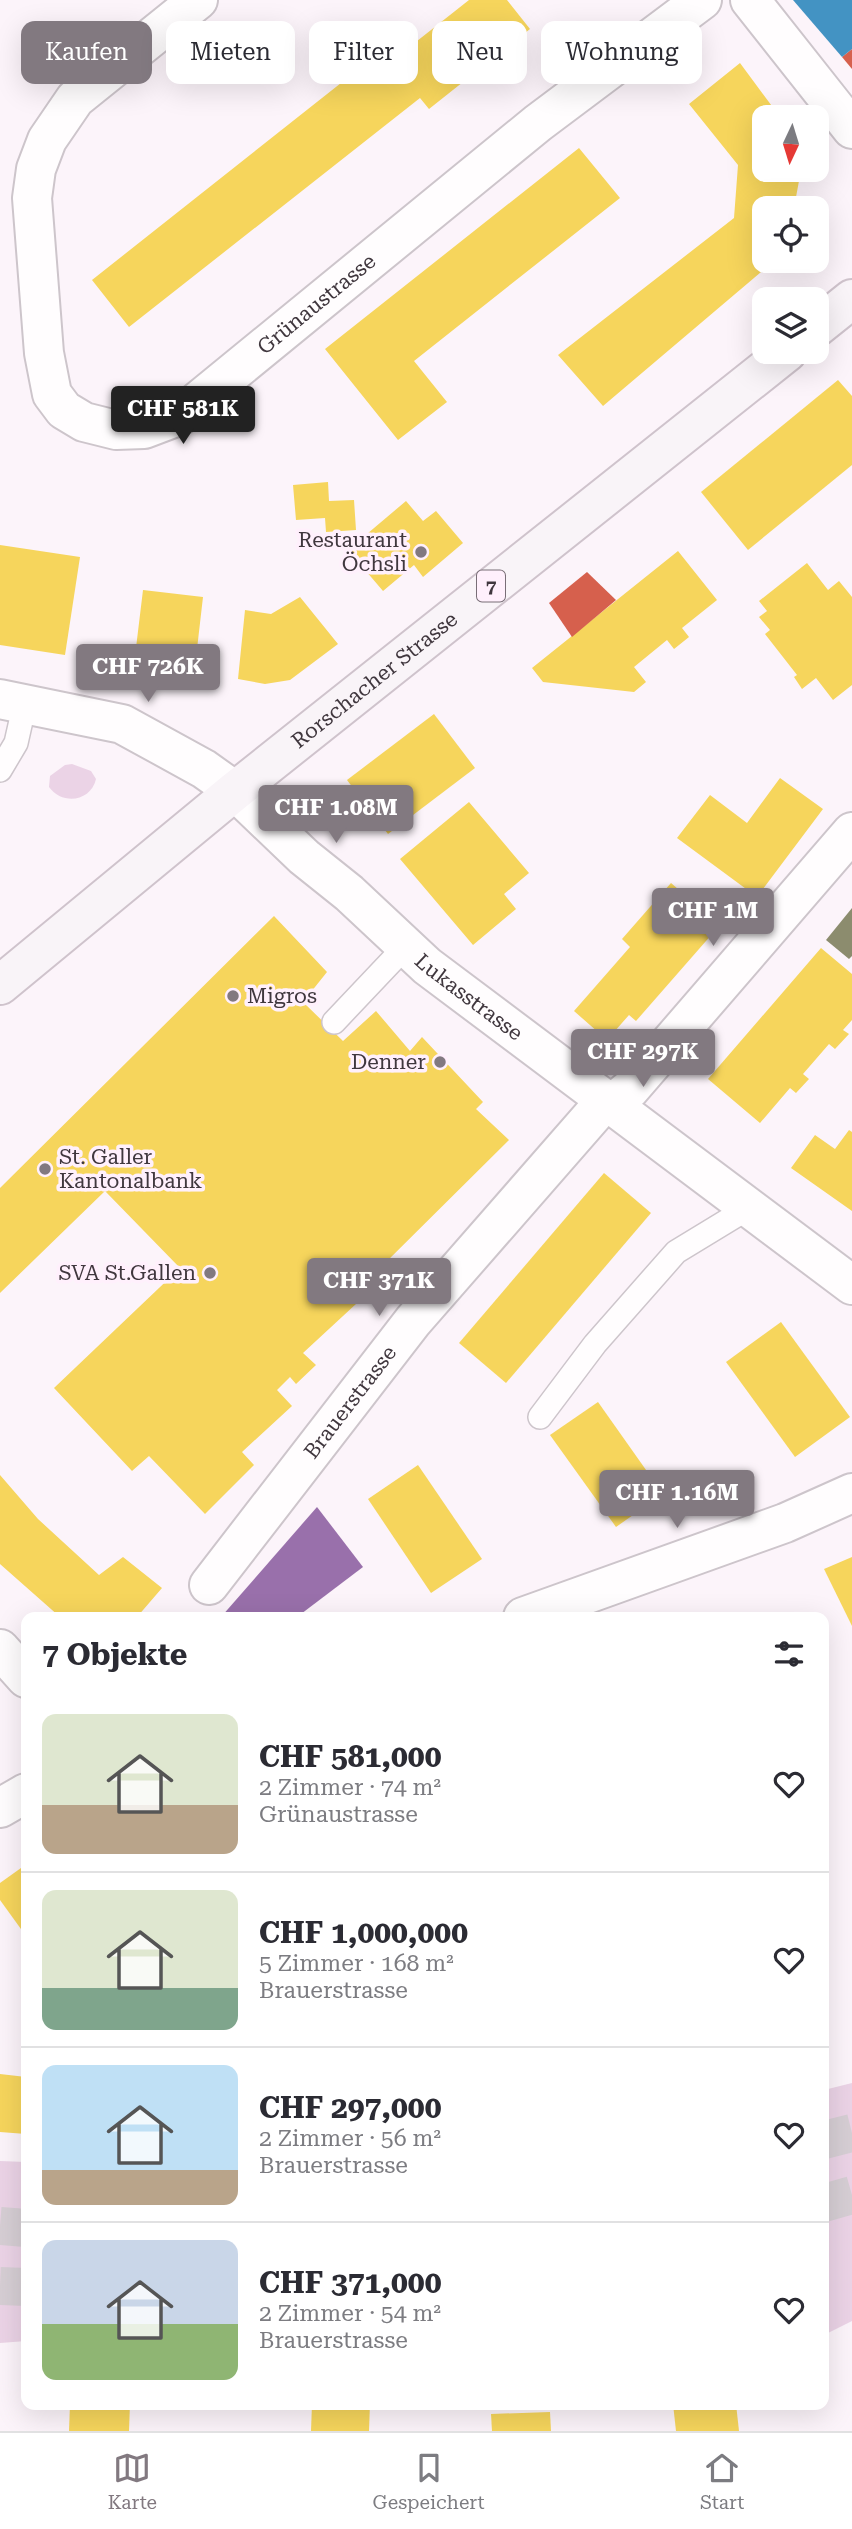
<!DOCTYPE html>
<html lang="de">
<meta charset="utf-8">
<style>
:root{--surface:#fff;--page:#f2f2f3;--text:#2b2b33;--muted:#7c7c81;--line:#e1e1e2;--accent:#827980}
body{margin:0;font-family:"Roboto Serif",serif;background:var(--page);color:var(--text);height:100vh;display:flex;flex-direction:column;font-size:26px;white-space:nowrap}
*{box-sizing:border-box;margin:0}
p{font-size:23px;color:var(--muted)}
.icon{flex:none;width:38px;height:38px;fill:none;stroke:currentColor;stroke-width:2;stroke-linecap:round;stroke-linejoin:round}
.map{position:relative;flex:1;overflow:hidden}
.sheet{position:absolute;left:21px;top:1612px;width:808px;height:798px;display:flex;flex-direction:column;background:var(--surface);border-radius:14px;box-shadow:0 7px 28px #0002}
.sheet>*{flex:none}
.hud{position:absolute;left:21px;top:21px;width:810px;height:63px;display:flex;gap:14px}
.needle{width:46px;rotate:184deg}
.controls{position:absolute;left:752px;top:105px;display:grid;gap:14px}
.controls a{display:grid;place-items:center;width:77px;height:77px;border-radius:14px;background:var(--surface);box-shadow:0 7px 28px #0002;font-size:35px}
.price{position:absolute;translate:-50% -60px;padding:0 16px;border-radius:7px;background:var(--accent);color:#fff;font-size:23px;line-height:46px;filter:drop-shadow(0 2px 4px #0008)}
.price::after{content:'';position:absolute;left:50%;top:42px;width:21px;height:16px;margin-left:-10px;background:inherit;clip-path:polygon(0 0,100% 0,50% 100%)}
.price.selected{background:#222;color:#fff}
ul{padding:0;list-style:none}
li{display:flex;align-items:center;gap:21px;height:175px;padding:0 21px}
li+li{border-top:2px solid var(--line)}
li span{display:grid;place-items:center;flex:none;width:196px;height:140px;border-radius:14px;color:#555}
li>.icon{margin-inline-start:auto}
span .icon{width:84px;height:84px;fill:#fffc;stroke-width:1}
li b{font-size:30px}
h2{display:flex;justify-content:space-between;align-items:center;height:84px;padding:0 21px;font-size:30px}
.chip{padding:0 24px;border-radius:14px;background:var(--surface);box-shadow:0 7px 28px #0002;font-size:24px;line-height:63px}
.chip.selected{background:var(--accent);color:#fff}
.menu{display:flex;justify-content:space-around;align-items:center;height:98px;border-top:2px solid var(--line);background:var(--surface);font-size:19px;color:var(--muted)}
.menu a{display:grid;justify-items:center;gap:4px}
.menu .selected{color:var(--accent)}
.map>svg:first-child{display:block}
.green{fill:#ebd3e6}
.homes{fill:#f6d55c}
.shops{fill:#d6604d}
.offices{fill:#9970ab}
.schools{fill:#4393c3}
.industry{fill:#8c8c6e}
.lines{fill:none;stroke-linecap:round;stroke-linejoin:round}
.highway-tunnel{stroke:#d6ced4;stroke-width:38;stroke-dasharray:38 19;stroke-linecap:butt}
.lane-casing{stroke:#cdc5cb;stroke-width:26}
.street-casing{stroke:#cdc5cb;stroke-width:42}
.secondary-casing{stroke:#cdc5cb;stroke-width:42}
.primary-casing{stroke:#cfc3cc;stroke-width:42}
.lane{stroke:#fffdfe;stroke-width:23}
.street{stroke:#fffdfe;stroke-width:38}
.secondary{stroke:#fffdfe;stroke-width:38}
.primary{stroke:#f9f4f8;stroke-width:38}
.poi-dot{fill:#827980;stroke:#fff0fc;stroke-width:2.5}
.labels{text-anchor:middle;dominant-baseline:central;stroke-width:7;stroke-linejoin:round;paint-order:stroke}
.shield{fill:#fff0fc;stroke:#796e77;stroke-width:2}
.shield-label{font-size:19px;font-weight:bold;fill:#40373e}
.street-label{font-size:21px;fill:#40373e;stroke:#fff0fc}
.poi-label{font-size:21px;fill:#40373e;stroke:#fff0fc;text-anchor:end}
</style>
<div class="map">
<svg width="852" height="2431" viewBox="0 0 852 2431">
<rect width="100%" height="100%" fill="#fcf4fa"/>
<g class="green">
<path d="M 72,764 L 91,771 L 96,779 C 91,801 63,806 49,787 L 50,776 L 65,765 Z"/>
<polygon points="852,2083 852,2321 824,2335 824,2090"/>
<polygon points="0,2161 26,2162 26,2341 0,2343"/>
</g>
<g class="homes">
<polygon points="469,0 507,0 530,29 429,109 420,98 129,327 92,280 384,49 393,60"/>
<polygon points="740,63 780,117 765,117 765,170 801,170 794,208 765,208 765,261 774,261 603,406 558,355 734,218 738,165 689,104"/>
<polygon points="579,148 620,198 414,361 447,402 398,440 325,349"/>
<polygon points="838,380 852,396 852,465 748,550 701,492"/>
<polygon points="328,482 329,501 354,500 356,530 326,532 325,518 296,520 293,485"/>
<polygon points="406,501 423,521 436,511 463,543 423,577 414,565 383,591 348,550"/>
<polygon points="0,545 80,557 65,655 0,645"/>
<polygon points="678,551 717,600 682,628 689,637 674,649 667,640 634,667 646,682 634,692 543,682 532,668"/>
<polygon points="807,563 828,590 839,581 852,597 852,685 833,700 816,678 802,689 794,677 797,675 765,634 770,630 759,617 767,611 759,601"/>
<polygon points="143,590 203,597 194,675 159,672 160,659 135,656"/>
<polygon points="300,597 338,644 290,680 265,684 238,679 245,610 271,614"/>
<polygon points="434,714 475,768 388,834 347,780"/>
<polygon points="780,778 823,809 757,897 677,838 710,795 747,823"/>
<polygon points="469,802 529,873 504,894 516,909 473,945 400,859"/>
<polygon points="671,883 720,925 636,1021 629,1015 607,1040 574,1011 630,947 622,939"/>
<polygon points="274,916 327,972 303,1002 343,1041 376,1011 410,1051 422,1037 483,1102 476,1109 509,1140 375,1273 383,1279 303,1353 316,1365 296,1384 290,1377 277,1390 292,1406 242,1452 254,1465 205,1514 149,1456 132,1471 54,1388 180,1268 105,1191 0,1293 0,1188"/>
<polygon points="821,948 852,974 852,1020 843,1030 849,1034 835,1049 829,1044 803,1074 809,1079 796,1093 790,1088 760,1123 708,1079"/>
<polygon points="849,1130 852,1132 852,1211 791,1168 815,1135 835,1149"/>
<polygon points="604,1173 651,1213 506,1383 459,1343"/>
<polygon points="781,1322 850,1417 795,1457 726,1362"/>
<polygon points="598,1402 663,1494 616,1527 550,1435"/>
<polygon points="418,1465 482,1559 431,1593 368,1499"/>
<polygon points="0,1475 38,1519 99,1575 123,1557 162,1588 137,1617 60,1617 0,1564"/>
<polygon points="852,1557 852,1626 824,1569"/>
<polygon points="21,1868 26,1874 26,1936 0,1900 0,1883"/>
<polygon points="0,2074 26,2077 26,2134 0,2132"/>
<polygon points="70,2404 130,2404 129,2431 69,2431"/>
<polygon points="312,2404 370,2404 369,2431 311,2431"/>
<polygon points="673,2404 736,2404 739,2431 676,2431"/>
<polygon points="550,2412 551,2431 492,2431 491,2414"/>
</g>
<g class="shops">
<polygon points="852,49 852,69 842,57"/>
<polygon points="587,572 616,600 572,637 549,603"/>
</g>
<polygon class="offices" points="317,1507 363,1567 297,1617 221,1617"/>
<polygon class="schools" points="793,0 852,0 852,49 842,57"/>
<polygon class="industry" points="852,908 852,956 849,959 826,940"/>
<g class="lines">
<g class="highway-tunnel">
<polyline points="824,2140 852,2133"/>
<polyline points="824,2203 852,2195"/>
<polyline points="0,2226 26,2228"/>
<polyline points="0,2286 26,2287"/>
</g>
<g class="lane-casing">
<g id="lane">
<polyline points="0,770 16,743 25,703"/>
<polyline points="334,1022 405,947"/>
<polyline points="540,1417 595,1344 676,1252 750,1207"/>
</g>
</g>
<g class="street-casing">
<g id="street">
<path id="s1" d="M 198,0 L 75,99 L 47,140 L 36,169 L 32,198 L 44,353 L 52,394 L 64,410 L 84,422 L 116,430 L 144,429 L 181,415 L 538,123 L 702,0"/>
<polyline points="750,0 852,129"/>
<polyline points="0,699 122,724 204,769 235,791"/>
<polyline points="613,1103 630,1089 852,832"/>
<path id="s2" d="M 209,1585 L 413,1321 L 607,1099"/>
<polyline points="0,1808 26,1793"/>
</g>
</g>
<g class="secondary-casing">
<g id="secondary">
<path id="s3" d="M 235,791 L 304,857 L 349,893 L 427,966 L 852,1285"/>
<polyline points="523,1617 785,1523 852,1493"/>
<polyline points="0,1649 26,1678"/>
</g>
</g>
<g class="primary-casing">
<g id="primary">
<polyline points="817,327 852,299"/>
<path id="s4" d="M 0,985 L 235,791 L 787,352"/>
</g>
</g>
<use href="#lane" class="lane"/>
<use href="#street" class="street"/>
<use href="#secondary" class="secondary"/>
<use href="#primary" class="primary"/>
</g>
<g class="poi-dot">
<circle cx="421" cy="552" r="7"/>
<circle cx="233" cy="996" r="7"/>
<circle cx="440" cy="1062" r="7"/>
<circle cx="45" cy="1169" r="7"/>
<circle cx="210" cy="1273" r="7"/>
</g>
<g class="labels">
<rect class="shield" x="477" y="570.5" width="28" height="31" rx="5"/>
<g class="shield-label">
<text x="491" y="586">7</text>
</g>
<g class="street-label">
<text stroke="none"><textPath href="#s1" startOffset="784">Grünaustrasse</textPath></text>
<text stroke="none"><textPath href="#s4" startOffset="483">Rorschacher Strasse</textPath></text>
<text stroke="none"><textPath href="#s3" startOffset="312">Lukasstrasse</textPath></text>
<text stroke="none"><textPath href="#s2" startOffset="231">Brauerstrasse</textPath></text>
</g>
<g class="poi-label">
<text x="407" y="540">Restaurant<tspan x="407" dy="24">Öchsli</tspan></text>
<text x="247" y="996" text-anchor="start">Migros</text>
<text x="426" y="1062">Denner</text>
<text x="59" y="1157" text-anchor="start">St. Galler<tspan x="59" dy="24">Kantonalbank</tspan></text>
<text x="196" y="1273">SVA St.Gallen</text>
</g>
</g>
</svg>
<div class="controls">
<a><svg class="needle" viewBox="-14 -14 28 28"><path d="M0-13l5 13h-10z" fill="#e53935"/><path d="M0 13l5-13h-10z" fill="#7c7c81"/></svg></a>
<a><svg class="icon" aria-label="locate" viewBox="0 0 24 24"><circle cx="12" cy="12" r="6"/><path d="M12 2v4M12 18v4M2 12h4M18 12h4"/></svg></a>
<a><svg class="icon" aria-label="layers" viewBox="0 0 24 24"><path d="M12 4l9 5-9 5-9-5zM3 14l9 5 9-5"/></svg></a>
</div>
<b class="price selected" style="left:183px;top:446px">CHF 581K</b>
<b class="price" style="left:148px;top:704px">CHF 726K</b>
<b class="price" style="left:336px;top:845px">CHF 1.08M</b>
<b class="price" style="left:713px;top:948px">CHF 1M</b>
<b class="price" style="left:643px;top:1089px">CHF 297K</b>
<b class="price" style="left:379px;top:1318px">CHF 371K</b>
<b class="price" style="left:677px;top:1530px">CHF 1.16M</b>
<div class="hud">
<a class="chip selected">Kaufen</a>
<a class="chip">Mieten</a>
<a class="chip">Filter</a>
<a class="chip">Neu</a>
<a class="chip">Wohnung</a>
</div>
<section class="sheet">
<h2>7 Objekte<svg class="icon" aria-label="filters" viewBox="0 0 24 24"><path d="M4 7h16M4 17h16"/><circle cx="9" cy="7" r="2"/><circle cx="15" cy="17" r="2"/></svg></h2>
<ul>
<li><span style="background:linear-gradient(#dfe7d0 65%,#b9a48a 0)"><svg class="icon" aria-label="home" viewBox="0 0 24 24"><path d="M3 11l9-7 9 7M6 9v11h12V9"/></svg></span><div><b>CHF 581,000</b><p>2 Zimmer · 74 m²</p><p>Grünaustrasse</p></div><svg class="icon" aria-label="heart" viewBox="0 0 24 24"><path d="M12 20l-8-8c-3-5 5-10 8-4 3-6 11-1 8 4z"/></svg></li>
<li><span style="background:linear-gradient(#dfe7d0 70%,#7fa58c 0)"><svg class="icon" aria-label="home" viewBox="0 0 24 24"><path d="M3 11l9-7 9 7M6 9v11h12V9"/></svg></span><div><b>CHF 1,000,000</b><p>5 Zimmer · 168 m²</p><p>Brauerstrasse</p></div><svg class="icon" aria-label="heart" viewBox="0 0 24 24"><path d="M12 20l-8-8c-3-5 5-10 8-4 3-6 11-1 8 4z"/></svg></li>
<li><span style="background:linear-gradient(#bfe0f5 75%,#b9a48a 0)"><svg class="icon" aria-label="home" viewBox="0 0 24 24"><path d="M3 11l9-7 9 7M6 9v11h12V9"/></svg></span><div><b>CHF 297,000</b><p>2 Zimmer · 56 m²</p><p>Brauerstrasse</p></div><svg class="icon" aria-label="heart" viewBox="0 0 24 24"><path d="M12 20l-8-8c-3-5 5-10 8-4 3-6 11-1 8 4z"/></svg></li>
<li><span style="background:linear-gradient(#c9d6e8 60%,#8fb573 0)"><svg class="icon" aria-label="home" viewBox="0 0 24 24"><path d="M3 11l9-7 9 7M6 9v11h12V9"/></svg></span><div><b>CHF 371,000</b><p>2 Zimmer · 54 m²</p><p>Brauerstrasse</p></div><svg class="icon" aria-label="heart" viewBox="0 0 24 24"><path d="M12 20l-8-8c-3-5 5-10 8-4 3-6 11-1 8 4z"/></svg></li>
</ul>
</section>
</div>
<nav class="menu">
<a class="selected"><svg class="icon" aria-label="map" viewBox="0 0 24 24"><path d="M3 6l6-2 6 2 6-2v14l-6 2-6-2-6 2zM9 4v14M15 6v14"/></svg>Karte</a>
<a><svg class="icon" aria-label="saved" viewBox="0 0 24 24"><path d="M7 4h10v16l-5-4-5 4z"/></svg>Gespeichert</a>
<a><svg class="icon" aria-label="home" viewBox="0 0 24 24"><path d="M3 11l9-7 9 7M6 9v11h12V9"/></svg>Start</a>
</nav>
